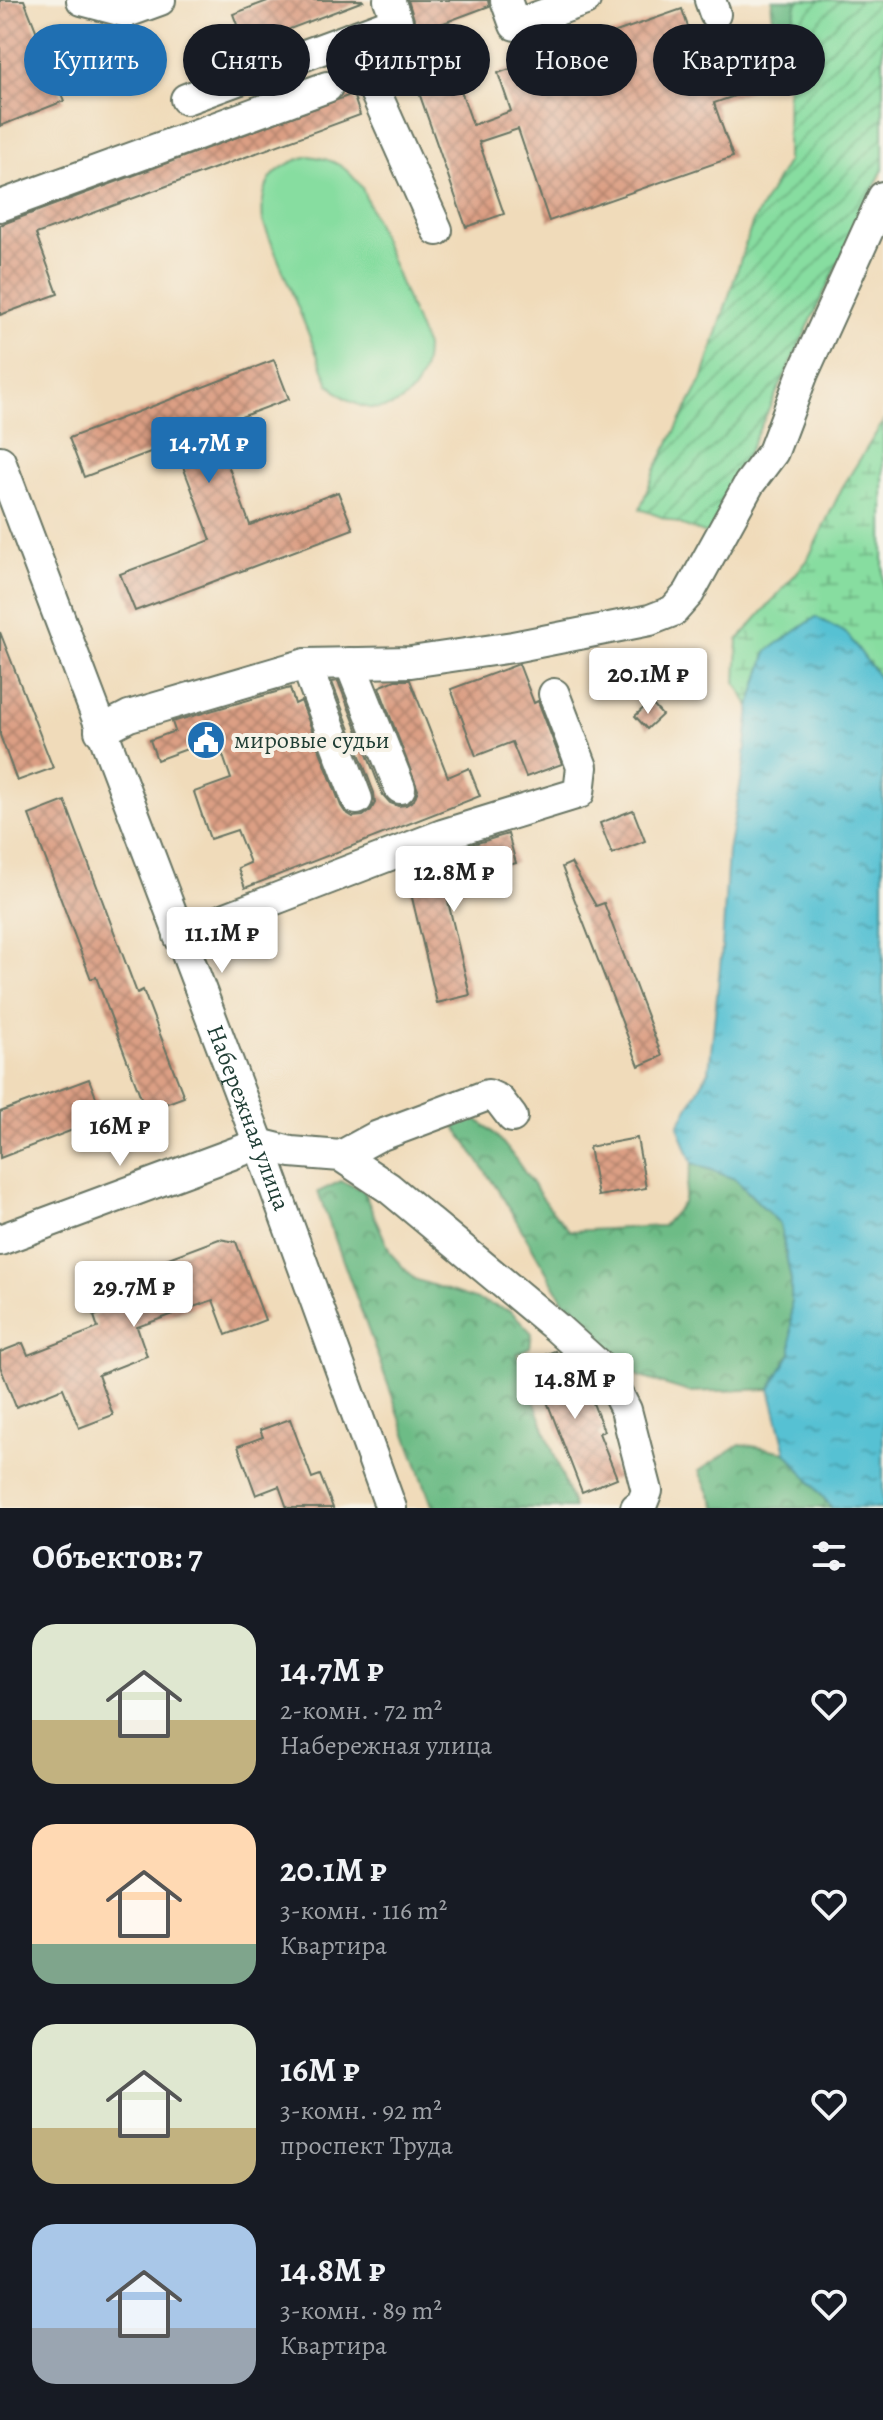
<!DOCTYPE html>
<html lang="ru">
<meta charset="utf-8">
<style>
:root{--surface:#171b24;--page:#20242c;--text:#f1f3f6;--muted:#9ea1a6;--accent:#1f6fb2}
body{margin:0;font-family:Alegreya,serif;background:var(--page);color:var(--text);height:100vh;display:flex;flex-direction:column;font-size:30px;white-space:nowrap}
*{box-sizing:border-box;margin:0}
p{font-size:26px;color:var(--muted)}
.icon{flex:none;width:44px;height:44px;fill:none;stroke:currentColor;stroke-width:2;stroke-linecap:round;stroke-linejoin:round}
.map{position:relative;height:1508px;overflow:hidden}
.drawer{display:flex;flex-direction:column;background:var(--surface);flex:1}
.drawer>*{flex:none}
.guide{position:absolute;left:24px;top:24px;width:836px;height:72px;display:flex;gap:16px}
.price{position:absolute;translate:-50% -68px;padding:0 18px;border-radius:8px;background:#fff;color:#222;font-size:26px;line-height:52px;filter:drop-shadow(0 2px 4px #0008)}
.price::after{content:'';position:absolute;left:50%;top:48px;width:24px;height:18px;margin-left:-12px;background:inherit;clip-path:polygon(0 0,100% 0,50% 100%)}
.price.current{background:var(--accent);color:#fff}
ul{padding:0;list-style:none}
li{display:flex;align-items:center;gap:24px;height:200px;padding:0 32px}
li span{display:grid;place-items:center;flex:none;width:224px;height:160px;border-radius:24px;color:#555}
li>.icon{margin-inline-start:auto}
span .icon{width:96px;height:96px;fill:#fffc;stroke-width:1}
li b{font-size:34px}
h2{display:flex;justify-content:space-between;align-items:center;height:96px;padding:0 32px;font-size:34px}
.tag{padding:0 28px;border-radius:36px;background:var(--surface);box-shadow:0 2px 6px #0004;font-size:28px;line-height:72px}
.tag.current{background:var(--accent);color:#fff}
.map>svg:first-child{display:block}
.forest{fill:url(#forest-crowns);stroke:#467c5d;stroke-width:2}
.wetland{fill:url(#wetland-marsh);stroke:#538d6a;stroke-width:2}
.park{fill:#87dda0;stroke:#538d6a;stroke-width:2}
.garden{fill:url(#garden-furrows);stroke:#538d6a;stroke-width:2}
.water{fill:url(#water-ripples);stroke:#3b7f84;stroke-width:2}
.building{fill:url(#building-cross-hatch)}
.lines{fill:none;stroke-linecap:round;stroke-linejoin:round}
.minor-casing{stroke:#687463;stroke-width:34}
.minor{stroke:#fff;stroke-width:30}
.labels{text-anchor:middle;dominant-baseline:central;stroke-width:8;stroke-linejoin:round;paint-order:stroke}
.poi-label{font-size:24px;fill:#1f3d34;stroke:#f7f3e8;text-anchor:start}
.street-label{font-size:24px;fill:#1f3d34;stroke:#f7f3e8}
</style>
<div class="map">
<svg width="883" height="1508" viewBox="0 0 883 1508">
<defs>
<pattern id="forest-crowns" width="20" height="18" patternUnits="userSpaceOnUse" patternTransform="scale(2)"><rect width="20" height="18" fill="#6dbc86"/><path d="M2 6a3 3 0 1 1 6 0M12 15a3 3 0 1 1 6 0" fill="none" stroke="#599a6e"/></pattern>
<pattern id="wetland-marsh" width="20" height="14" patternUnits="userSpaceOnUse" patternTransform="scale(2)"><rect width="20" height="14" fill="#87dda0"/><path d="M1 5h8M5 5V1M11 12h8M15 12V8" fill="none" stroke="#6eb483"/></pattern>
<pattern id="garden-furrows" width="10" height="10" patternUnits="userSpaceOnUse" patternTransform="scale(2)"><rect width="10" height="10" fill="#87dda0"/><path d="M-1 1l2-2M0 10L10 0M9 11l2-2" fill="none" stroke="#6eb483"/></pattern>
<pattern id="water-ripples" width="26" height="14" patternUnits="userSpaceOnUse" patternTransform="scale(2)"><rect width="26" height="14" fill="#57c1d3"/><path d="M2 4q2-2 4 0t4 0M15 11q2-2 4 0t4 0" fill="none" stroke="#479eac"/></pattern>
<pattern id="building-cross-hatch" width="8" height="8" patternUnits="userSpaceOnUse" patternTransform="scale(2)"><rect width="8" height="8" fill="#dc9f84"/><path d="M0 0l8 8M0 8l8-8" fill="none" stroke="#b2836d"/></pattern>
</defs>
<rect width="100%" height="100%" fill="#f7f3e8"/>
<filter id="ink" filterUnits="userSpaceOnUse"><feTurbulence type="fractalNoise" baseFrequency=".0125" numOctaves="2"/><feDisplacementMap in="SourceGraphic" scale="16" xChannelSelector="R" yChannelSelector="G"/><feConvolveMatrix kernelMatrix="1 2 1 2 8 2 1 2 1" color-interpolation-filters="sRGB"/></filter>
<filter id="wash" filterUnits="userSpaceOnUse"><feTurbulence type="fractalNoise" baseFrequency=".006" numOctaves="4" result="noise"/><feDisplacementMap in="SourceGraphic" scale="32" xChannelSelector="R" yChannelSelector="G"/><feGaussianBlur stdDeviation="1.8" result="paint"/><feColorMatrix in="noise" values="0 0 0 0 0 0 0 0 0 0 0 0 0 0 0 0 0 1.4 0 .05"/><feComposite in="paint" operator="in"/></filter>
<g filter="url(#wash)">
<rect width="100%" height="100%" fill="#f0dbba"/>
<g class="forest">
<path d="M 772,0 L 797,0 L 788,47 C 777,34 770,17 772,0 Z"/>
<path d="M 464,1113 C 503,1130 520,1169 545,1201 C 552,1212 561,1221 570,1231 L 663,1226 L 683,1203 L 692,1163 L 735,1179 L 780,1224 L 791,1280 L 791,1353 L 770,1389 L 689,1392 L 638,1376 L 564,1302 L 502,1196 L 452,1122 Z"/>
<polygon points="341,1181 363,1190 391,1254 414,1279 511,1311 532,1333 530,1347 517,1354 574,1508 433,1508 318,1192"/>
<polygon points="740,1444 786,1452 832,1508 716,1508 699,1471"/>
</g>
<polygon class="wetland" points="883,422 883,683 847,634 767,651 750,707 736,683 738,640 807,561 842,488"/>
<path class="park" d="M 309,156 C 335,159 347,167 362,188 L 426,347 C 426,409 370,429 329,384 L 263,222 C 259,183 273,166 309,156 Z"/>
<polygon class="garden" points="797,0 883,0 883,169 709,535 640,509 655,470 702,380 752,224 787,162 788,47"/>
<polygon class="water" points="816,617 847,634 883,683 883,1508 832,1508 786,1452 770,1389 791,1353 791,1280 780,1224 735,1179 692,1163 678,1126 709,1071 722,948 728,851 744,765 750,707 767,651"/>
<g id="blocks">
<g class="building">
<polygon points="0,0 24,0 64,101 0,126"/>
<polygon points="270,0 362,0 363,1 245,46 233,14"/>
<polygon points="408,0 488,0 489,6 438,25 473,125 511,111 498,73 682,9 700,63 737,50 752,90 714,103 733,157 549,221 518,129 479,142 504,214 466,227 409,64 426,58"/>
<polygon points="353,94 360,115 36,234 58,294 0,315 0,225"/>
<polygon points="274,360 289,399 214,427 250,525 338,492 353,529 135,611 120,574 211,540 174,443 84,477 69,438"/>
<polygon points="0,632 53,768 17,781 0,735"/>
<polygon points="519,664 534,703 538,701 562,764 526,777 512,742 476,756 451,689"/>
<polygon points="395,680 410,680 448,777 469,768 480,796 245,888 238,868 250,863 237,830 210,839 194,792 231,779 217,738 157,760 150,740 175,731 172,722 290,688 295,704 301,701 341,806 345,812 353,817 363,816 371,810 375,803 374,793 332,682 338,681 383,795 390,803 398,806 406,805 414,800 418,790 379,687"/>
<polygon points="650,702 662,715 647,729 635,716"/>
<polygon points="65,801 137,993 143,990 184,1097 146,1111 96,977 91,979 29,815"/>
<polygon points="633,810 645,841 612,854 600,823"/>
<polygon points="508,834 516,863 485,872 488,883 446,893 470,995 437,1003 409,885 466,872 460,848"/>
<polygon points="571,863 596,906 604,903 662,1056 639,1066 562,867"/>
<polygon points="89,1079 104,1118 0,1158 0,1112"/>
<polygon points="637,1138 646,1188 598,1196 589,1147"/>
<polygon points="219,1239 236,1242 265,1320 226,1335 213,1300 137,1327 147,1356 98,1375 113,1415 79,1428 63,1388 16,1407 0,1366 0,1352 23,1343 28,1355 98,1328 94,1316 149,1295 139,1269"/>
<polygon points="555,1351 567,1361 579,1391 587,1388 604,1431 599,1433 617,1478 582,1492 531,1360"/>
<polygon points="290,1419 312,1478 320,1475 333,1508 287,1508 279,1486 256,1495 238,1446 263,1437 260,1430"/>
</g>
</g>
</g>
<g filter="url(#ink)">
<use href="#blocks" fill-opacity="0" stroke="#687463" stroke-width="2"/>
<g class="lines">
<g class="minor-casing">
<g id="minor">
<polyline points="82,0 127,12 160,0"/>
<polyline points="506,0 515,25 585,0"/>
<polyline points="710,0 715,14"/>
<polyline points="351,38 437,230"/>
<polyline points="186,99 397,21 389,0"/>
<polyline points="0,206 327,87"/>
<path id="s1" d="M 0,461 L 259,1144 L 391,1508"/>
<polyline points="350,663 400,788"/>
<polyline points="306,664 357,799"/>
<polyline points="100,731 129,716 306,664 411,662 513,647 650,620 673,611 689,593 749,484 773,452 803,373 883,197"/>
<polyline points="179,936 442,835 579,793 582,767 554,694"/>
<polyline points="341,1156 376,1137 488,1095 499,1100 512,1117"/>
<polyline points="0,1240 259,1144 291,1152 341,1156 389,1188 556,1327 607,1373 626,1410 647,1491 641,1506 636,1508"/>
</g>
</g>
<use href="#minor" class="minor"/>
</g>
</g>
<defs>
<g id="civic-disc" transform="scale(2)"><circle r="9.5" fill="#1f6fb2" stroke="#f7f3e8"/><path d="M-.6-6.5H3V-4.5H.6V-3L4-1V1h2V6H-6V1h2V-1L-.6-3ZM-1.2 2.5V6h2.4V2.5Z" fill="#fff"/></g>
</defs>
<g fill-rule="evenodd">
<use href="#civic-disc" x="206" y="740"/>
</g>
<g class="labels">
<g class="poi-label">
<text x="234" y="740">мировые судьи</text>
</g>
<g class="street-label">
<text stroke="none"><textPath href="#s1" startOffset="702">Набережная улица</textPath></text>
</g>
</g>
</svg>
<b class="price current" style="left:209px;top:485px">14.7M ₽</b>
<b class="price" style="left:648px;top:716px">20.1M ₽</b>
<b class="price" style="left:454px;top:914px">12.8M ₽</b>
<b class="price" style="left:222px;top:975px">11.1M ₽</b>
<b class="price" style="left:120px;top:1168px">16M ₽</b>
<b class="price" style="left:134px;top:1329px">29.7M ₽</b>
<b class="price" style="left:575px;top:1421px">14.8M ₽</b>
<div class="guide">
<a class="tag current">Купить</a>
<a class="tag">Снять</a>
<a class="tag">Фильтры</a>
<a class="tag">Новое</a>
<a class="tag">Квартира</a>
</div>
</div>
<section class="drawer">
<h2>Объектов: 7<svg class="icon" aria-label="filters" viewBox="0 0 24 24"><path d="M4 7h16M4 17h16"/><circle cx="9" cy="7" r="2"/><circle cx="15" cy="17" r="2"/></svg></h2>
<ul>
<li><span style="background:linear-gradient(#dfe7d0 60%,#c2b280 0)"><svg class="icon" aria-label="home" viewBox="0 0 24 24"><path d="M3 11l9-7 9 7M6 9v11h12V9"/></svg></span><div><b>14.7M ₽</b><p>2-комн. · 72 m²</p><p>Набережная улица</p></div><svg class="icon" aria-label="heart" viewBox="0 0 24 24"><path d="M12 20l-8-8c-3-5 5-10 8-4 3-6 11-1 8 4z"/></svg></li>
<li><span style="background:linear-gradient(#ffd9b3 75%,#7fa58c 0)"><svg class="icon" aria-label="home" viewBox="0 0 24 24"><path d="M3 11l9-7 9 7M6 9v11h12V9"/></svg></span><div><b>20.1M ₽</b><p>3-комн. · 116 m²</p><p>Квартира</p></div><svg class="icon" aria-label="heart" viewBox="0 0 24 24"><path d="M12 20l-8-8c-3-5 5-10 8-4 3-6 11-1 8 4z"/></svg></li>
<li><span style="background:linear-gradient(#dfe7d0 65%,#c2b280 0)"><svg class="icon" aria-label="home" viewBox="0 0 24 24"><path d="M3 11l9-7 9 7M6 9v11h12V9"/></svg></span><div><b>16M ₽</b><p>3-комн. · 92 m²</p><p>проспект Труда</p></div><svg class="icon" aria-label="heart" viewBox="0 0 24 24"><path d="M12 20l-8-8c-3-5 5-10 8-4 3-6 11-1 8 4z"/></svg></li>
<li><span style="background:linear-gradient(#a9c7e8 65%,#9aa5b1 0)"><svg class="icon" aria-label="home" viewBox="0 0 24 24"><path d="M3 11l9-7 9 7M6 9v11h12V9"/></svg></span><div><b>14.8M ₽</b><p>3-комн. · 89 m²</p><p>Квартира</p></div><svg class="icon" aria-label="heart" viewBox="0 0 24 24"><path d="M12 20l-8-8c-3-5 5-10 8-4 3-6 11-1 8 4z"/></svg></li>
</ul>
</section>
